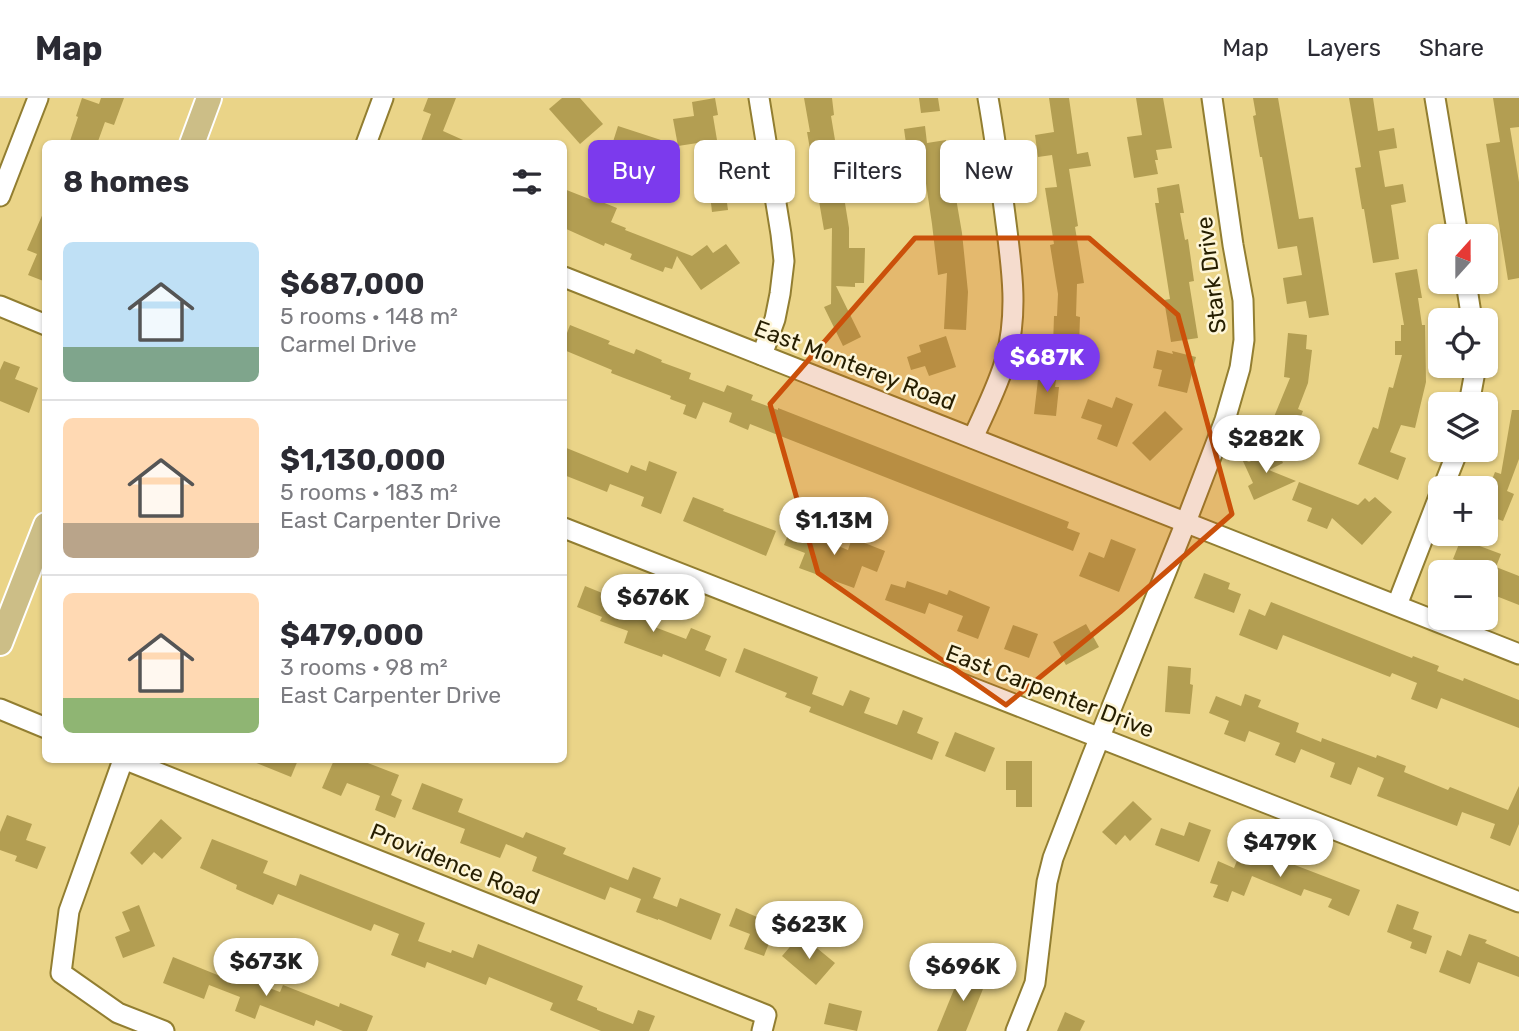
<!DOCTYPE html>
<meta charset="utf-8">
<style>
:root{--surface:#fff;--page:#f2f2f3;--text:#2b2b33;--muted:#7c7c81;--line:#e1e1e2;--accent:#7c3aed}
body{margin:0;font-family:Rubik,sans-serif;background:var(--page);color:var(--text);height:100vh;display:flex;flex-direction:column;font-size:26px;white-space:nowrap}
*{box-sizing:border-box;margin:0}
p{font-size:23px;color:var(--muted)}
.icon{flex:none;width:38px;height:38px;fill:none;stroke:currentColor;stroke-width:2;stroke-linecap:round;stroke-linejoin:round}
.map{position:relative;flex:1;overflow:hidden}
.side{position:absolute;left:42px;top:42px;width:525px;height:623px;display:flex;flex-direction:column;background:var(--surface);border-radius:10px;box-shadow:0 2px 5px #0004}
.side>*{flex:none}
.top-card{position:absolute;left:588px;top:42px;width:665px;height:63px;display:flex;gap:14px}
.needle{width:46px;rotate:21deg}
.controls{position:absolute;left:1428px;top:126px;display:grid;gap:14px}
.controls a{display:grid;place-items:center;width:70px;height:70px;border-radius:10px;background:var(--surface);box-shadow:0 2px 5px #0004;font-size:35px}
.price{position:absolute;translate:-50% -60px;padding:0 16px;border-radius:24px;background:#fff;color:#222;font-size:23px;line-height:46px;filter:drop-shadow(0 2px 4px #0008)}
.price::after{content:'';position:absolute;left:50%;top:42px;width:21px;height:16px;margin-left:-10px;background:inherit;clip-path:polygon(0 0,100% 0,50% 100%)}
.price.current{background:var(--accent);color:#fff}
ul{padding:0;list-style:none}
li{display:flex;align-items:center;gap:21px;height:175px;padding:0 21px}
li+li{border-top:2px solid var(--line)}
li span{display:grid;place-items:center;flex:none;width:196px;height:140px;border-radius:10px;color:#555}
li>.icon{margin-inline-start:auto}
span .icon{width:84px;height:84px;fill:#fffc;stroke-width:1}
li b{font-size:30px}
h2{display:flex;justify-content:space-between;align-items:center;height:84px;padding:0 21px;font-size:30px}
.chip{padding:0 24px;border-radius:10px;background:var(--surface);box-shadow:0 2px 5px #0004;font-size:24px;line-height:63px}
.chip.current{background:var(--accent);color:#fff}
header{display:flex;align-items:center;gap:42px;box-sizing:border-box;height:98px;padding:0 35px;background:var(--surface);border-bottom:2px solid var(--line)}
header strong{font-size:33px}
nav{display:flex;gap:38px;margin-inline-start:auto;font-size:24px}
.map>svg:first-child{display:block}
.building{fill:#b39e52}
.lines{fill:none;stroke-linecap:round;stroke-linejoin:round}
.minor-casing{stroke:#927e31;stroke-width:23}
.major-casing{stroke:#fff;stroke-width:28}
.minor{stroke:#fff;stroke-width:19}
.major{stroke:#ccbe87;stroke-width:24}
.marked{fill:#cb500a;fill-opacity:0.2;stroke:#cb500a;stroke-width:5;stroke-linejoin:round}
.labels{text-anchor:middle;dominant-baseline:central;stroke-width:5;stroke-linejoin:round;paint-order:stroke}
.street-label{font-size:23px;fill:#261e00;stroke:#fef6d8}
</style>
<header>
<strong>Map</strong>
<nav><a>Map</a><a>Layers</a><a>Share</a></nav>
</header>
<div class="map">
<svg width="1519" height="933" viewBox="0 0 1519 933">
<rect width="100%" height="100%" fill="#ead488"/>
<g class="building">
<polygon points="82,0 99,6 101,0 124,0 114,27 105,24 97,46 69,46 78,19 76,18"/>
<polygon points="428,0 456,0 443,33 472,46 420,46 431,16 423,13"/>
<polygon points="562,0 580,0 603,26 580,46 549,11"/>
<polygon points="715,0 718,17 713,18 717,42 678,48 673,21 694,18 692,4"/>
<polygon points="804,0 832,0 834,17 831,18 840,72 835,73 839,100 844,99 849,130 849,150 865,150 864,185 855,185 855,189 836,188 861,239 843,248 824,209 831,206 832,130 824,132 807,34 810,34"/>
<polygon points="919,0 938,0 940,13 921,15"/>
<polygon points="1049,0 1069,0 1077,56 1088,54 1091,68 1069,71 1078,128 1075,129 1084,185 1077,186 1076,218 1080,219 1079,248 1053,248 1054,218 1057,218 1058,196 1050,147 1054,146 1045,90 1057,89 1052,57 1038,59 1035,37 1054,34"/>
<polygon points="1136,0 1163,0 1172,50 1156,52 1158,62 1155,62 1158,76 1134,80 1127,39 1142,37"/>
<polygon points="1253,0 1278,0 1299,121 1313,119 1329,217 1309,220 1306,203 1287,206 1283,180 1302,177 1297,148 1278,151 1262,59 1260,59 1253,18 1256,17"/>
<polygon points="1349,0 1373,0 1378,33 1394,30 1397,50 1379,53 1385,89 1403,86 1406,104 1391,107 1399,161 1373,165 1364,111 1362,111 1355,70 1361,69"/>
<polygon points="1493,0 1519,0 1519,29 1510,30 1519,84 1519,180 1508,182 1486,46 1500,44"/>
<polygon points="618,28 661,42 655,60 650,58 646,71 626,64 629,56 611,50"/>
<polygon points="925,28 927,45 946,42 962,135 968,194 966,232 944,231 947,175 938,177 932,126 924,72 910,74 904,31"/>
<polygon points="722,69 728,112 712,114 707,71"/>
<polygon points="1179,86 1184,115 1180,115 1185,142 1188,141 1194,183 1189,184 1198,240 1171,244 1164,202 1170,201 1155,105 1159,105 1157,90"/>
<polygon points="564,91 597,104 597,102 617,110 611,124 626,130 625,132 692,158 707,147 713,155 726,146 740,165 701,192 677,158 672,171 665,169 663,174 630,161 632,156 605,145 604,148 564,130"/>
<polygon points="44,113 46,113 46,184 28,177 37,156 27,152"/>
<polygon points="1417,171 1422,200 1418,200 1422,227 1425,227 1426,284 1415,330 1401,327 1390,354 1406,360 1398,382 1358,366 1373,329 1378,331 1389,289 1393,290 1402,257 1395,257 1395,243 1401,243 1401,227 1404,227 1395,175"/>
<polygon points="570,227 610,243 608,246 634,256 636,251 662,262 661,264 691,275 689,281 724,294 727,287 753,297 751,302 778,312 778,310 1069,424 1067,430 1080,435 1073,453 750,326 748,332 729,324 732,315 703,304 696,321 683,316 686,307 670,301 671,298 611,275 612,272 564,252 564,243"/>
<polygon points="1288,235 1307,237 1306,251 1312,252 1308,285 1298,311 1303,313 1292,341 1269,331 1290,280 1284,279"/>
<polygon points="946,238 956,269 929,278 925,268 911,272 907,259 921,254 919,247"/>
<polygon points="1157,252 1173,256 1172,253 1196,259 1187,295 1158,288 1162,272 1153,270"/>
<polygon points="4,263 20,269 15,281 38,290 29,315 0,303 0,272"/>
<polygon points="1039,273 1057,275 1055,289 1059,289 1056,318 1034,316"/>
<polygon points="1116,299 1133,306 1117,349 1097,341 1102,327 1081,320 1088,301 1112,310"/>
<polygon points="1512,312 1519,312 1519,361 1507,393 1514,396 1503,423 1486,417 1486,397 1495,374 1501,376"/>
<polygon points="1165,313 1183,331 1150,363 1132,345"/>
<polygon points="564,349 628,375 631,367 646,373 649,363 677,374 661,416 641,408 644,399 610,386 607,394 564,377"/>
<polygon points="1277,351 1283,365 1269,372 1296,383 1254,402 1248,388 1253,385 1242,361 1249,364"/>
<polygon points="1299,384 1358,407 1365,400 1369,404 1375,399 1392,414 1362,447 1332,420 1327,431 1307,423 1312,410 1292,402"/>
<polygon points="693,399 724,411 723,413 776,433 766,458 683,423"/>
<polygon points="791,429 848,452 852,440 885,453 877,474 862,468 854,490 799,470 805,455 784,447"/>
<polygon points="1111,441 1136,451 1119,494 1079,478 1089,454 1104,460"/>
<polygon points="1461,441 1501,456 1496,469 1519,478 1519,507 1486,494 1486,474 1466,474 1469,467 1453,461"/>
<polygon points="1204,475 1230,485 1228,491 1241,496 1234,515 1194,500"/>
<polygon points="907,483 947,497 949,492 990,509 978,541 957,533 963,518 929,505 925,516 885,502 891,486 905,490"/>
<polygon points="585,488 612,499 610,506 635,515 638,508 656,516 652,528 686,541 691,530 711,538 705,552 727,561 720,579 663,556 662,559 624,545 628,533 600,523 602,519 577,509"/>
<polygon points="1271,504 1412,560 1413,558 1439,568 1437,573 1463,583 1464,580 1519,602 1519,630 1441,600 1437,611 1411,601 1417,585 1392,575 1390,579 1283,537 1277,552 1239,537 1249,511 1265,518"/>
<polygon points="1086,526 1099,549 1066,567 1053,544"/>
<polygon points="1013,527 1038,536 1029,560 1004,551"/>
<polygon points="744,550 818,579 812,596 843,608 850,592 870,600 864,615 897,627 903,612 923,620 917,635 939,644 932,662 809,614 811,609 785,599 787,595 735,574"/>
<polygon points="1168,568 1191,570 1190,586 1193,587 1190,616 1165,614"/>
<polygon points="1245,596 1261,602 1258,609 1299,625 1296,634 1321,644 1322,640 1376,660 1377,657 1406,668 1404,674 1448,692 1450,689 1508,712 1519,688 1519,726 1510,748 1490,740 1495,726 1462,714 1457,728 1377,698 1384,680 1358,669 1351,687 1330,679 1335,665 1301,651 1295,665 1275,657 1280,645 1249,633 1245,644 1224,636 1229,623 1209,615 1216,598 1241,608"/>
<polygon points="955,634 995,650 985,674 945,658"/>
<polygon points="249,662 298,662 291,679"/>
<polygon points="334,662 360,662 399,677 391,697 402,702 395,720 375,712 380,698 347,685 341,698 322,690"/>
<polygon points="1006,663 1032,663 1032,709 1016,709 1016,692 1006,692"/>
<polygon points="422,685 463,701 458,714 523,740 526,734 566,750 563,756 628,782 633,769 661,780 653,800 677,809 680,800 721,816 711,842 658,821 658,822 636,814 641,801 610,789 605,802 532,773 537,759 506,746 500,760 460,745 465,731 412,711"/>
<polygon points="1133,703 1152,721 1130,743 1125,737 1116,747 1102,734"/>
<polygon points="7,717 32,726 26,742 46,749 37,771 15,763 17,758 0,752 0,734"/>
<polygon points="161,721 182,740 162,761 154,754 142,767 130,755"/>
<polygon points="1189,724 1211,732 1199,764 1155,747 1161,730 1184,738"/>
<polygon points="212,741 268,763 263,775 296,788 300,776 425,825 418,843 451,855 452,852 473,860 478,846 583,888 577,902 597,910 597,912 633,926 638,912 655,918 649,933 601,933 550,912 553,905 489,879 486,887 427,864 425,870 391,857 399,836 374,826 371,833 278,796 273,807 236,791 237,787 200,770"/>
<polygon points="1244,745 1261,754 1360,792 1349,818 1328,809 1332,801 1304,791 1301,798 1252,778 1244,798 1232,793 1228,804 1213,799 1218,787 1210,785 1218,763 1234,770"/>
<polygon points="1397,806 1419,814 1413,831 1432,838 1426,856 1410,850 1412,844 1387,834"/>
<polygon points="139,807 155,848 123,860 115,839 130,833 122,814"/>
<polygon points="736,810 776,827 764,858 744,851 750,836 729,828"/>
<polygon points="1469,836 1487,842 1485,845 1519,859 1519,879 1478,864 1470,886 1439,874 1447,852 1461,858"/>
<polygon points="796,842 807,851 812,846 835,865 816,887 782,858"/>
<polygon points="173,859 225,880 227,874 280,894 283,887 339,909 340,905 373,918 367,933 343,933 316,922 314,928 260,907 255,921 235,913 240,899 209,887 204,901 163,885"/>
<polygon points="962,872 987,881 966,933 937,933"/>
<polygon points="829,905 862,913 857,933 824,926"/>
<polygon points="1065,914 1085,923 1080,933 1057,933"/>
</g>
<g class="lines">
<g class="minor-casing">
<g id="minor">
<polyline points="759,0 781,136 784,163 780,196 775,221 762,257"/>
<polyline points="1435,0 1458,138"/>
<polyline points="366,46 383,0"/>
<polyline points="0,98 38,0"/>
<polyline points="564,179 1519,556"/>
<polyline points="1466,184 1472,222"/>
<polyline points="0,208 46,227"/>
<polyline points="1469,306 1476,268"/>
<path d="M 973,340 C 984,315 999,286 1006,260 C 1019,212 1011,165 1005,117 C 1000,78 995,39 988,0"/>
<polyline points="1443,390 1458,352"/>
<polyline points="564,430 1519,804"/>
<polyline points="1397,507 1440,396"/>
<polyline points="0,611 46,630"/>
<polyline points="123,662 69,813 61,875 118,915 164,933"/>
<polyline points="126,662 766,917 762,933"/>
<polyline points="1016,933 1035,885 1047,784 1053,760 1091,661 1186,424 1225,322 1240,270 1244,242 1243,202 1233,147 1212,0"/>
</g>
</g>
<g class="major-casing">
<g id="major">
<polyline points="192,46 209,0"/>
<polyline points="0,545 46,427"/>
</g>
</g>
<use href="#minor" class="minor"/>
<use href="#major" class="major"/>
</g>
<path class="marked" d="M 915,140 L 1089,140 L 1178,217 L 1232,416 L 1120,514 L 1006,607 L 818,475 L 770,306 Z"/>
<g class="labels">
<g class="street-label">
<text transform="translate(1211 177) rotate(-97)">Stark Drive</text>
<text transform="translate(855 267) rotate(21)">East Monterey Road</text>
<text transform="translate(1050 593) rotate(21)">East Carpenter Drive</text>
<text transform="translate(455 766) rotate(22)">Providence Road</text>
</g>
</g>
</svg>
<div class="controls">
<a><svg class="needle" viewBox="-14 -14 28 28"><path d="M0-13l5 13h-10z" fill="#e53935"/><path d="M0 13l5-13h-10z" fill="#7c7c81"/></svg></a>
<a><svg class="icon" aria-label="locate" viewBox="0 0 24 24"><circle cx="12" cy="12" r="6"/><path d="M12 2v4M12 18v4M2 12h4M18 12h4"/></svg></a>
<a><svg class="icon" aria-label="layers" viewBox="0 0 24 24"><path d="M12 4l9 5-9 5-9-5zM3 14l9 5 9-5"/></svg></a>
<a>+</a>
<a>−</a>
</div>
<b class="price current" style="left:1047px;top:296px">$687K</b>
<b class="price" style="left:1266px;top:377px">$282K</b>
<b class="price" style="left:834px;top:459px">$1.13M</b>
<b class="price" style="left:653px;top:536px">$676K</b>
<b class="price" style="left:1280px;top:781px">$479K</b>
<b class="price" style="left:809px;top:863px">$623K</b>
<b class="price" style="left:266px;top:900px">$673K</b>
<b class="price" style="left:963px;top:905px">$696K</b>
<div class="top-card">
<a class="chip current">Buy</a>
<a class="chip">Rent</a>
<a class="chip">Filters</a>
<a class="chip">New</a>
</div>
<section class="side">
<h2>8 homes<svg class="icon" aria-label="filters" viewBox="0 0 24 24"><path d="M4 7h16M4 17h16"/><circle cx="9" cy="7" r="2"/><circle cx="15" cy="17" r="2"/></svg></h2>
<ul>
<li><span style="background:linear-gradient(#bfe0f5 75%,#7fa58c 0)"><svg class="icon" aria-label="home" viewBox="0 0 24 24"><path d="M3 11l9-7 9 7M6 9v11h12V9"/></svg></span><div><b>$687,000</b><p>5 rooms · 148 m²</p><p>Carmel Drive</p></div></li>
<li><span style="background:linear-gradient(#ffd9b3 75%,#b9a48a 0)"><svg class="icon" aria-label="home" viewBox="0 0 24 24"><path d="M3 11l9-7 9 7M6 9v11h12V9"/></svg></span><div><b>$1,130,000</b><p>5 rooms · 183 m²</p><p>East Carpenter Drive</p></div></li>
<li><span style="background:linear-gradient(#ffd9b3 75%,#8fb573 0)"><svg class="icon" aria-label="home" viewBox="0 0 24 24"><path d="M3 11l9-7 9 7M6 9v11h12V9"/></svg></span><div><b>$479,000</b><p>3 rooms · 98 m²</p><p>East Carpenter Drive</p></div></li>
</ul>
</section>
</div>
